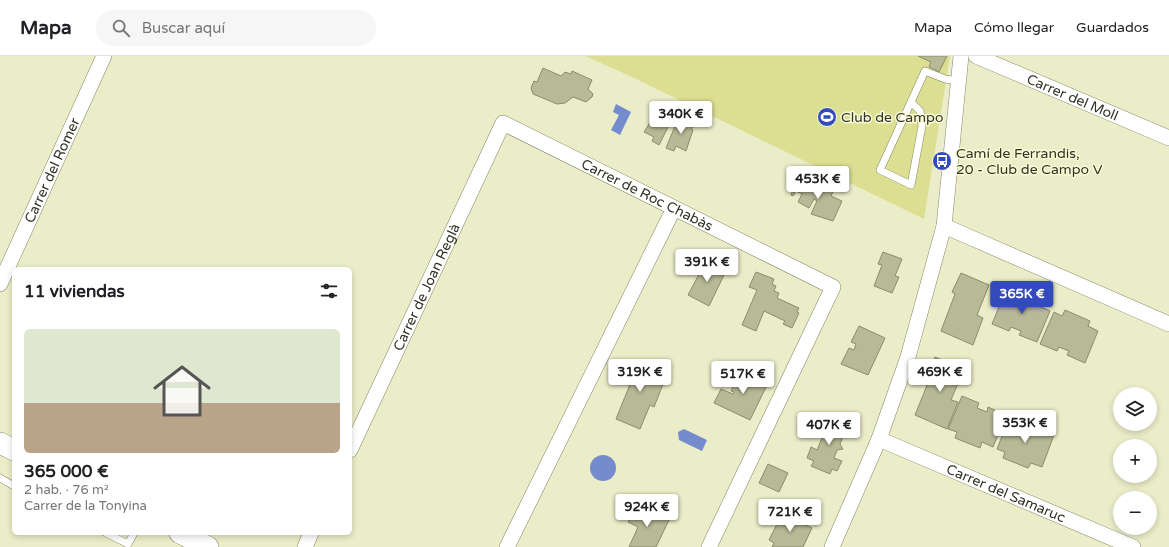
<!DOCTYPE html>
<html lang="es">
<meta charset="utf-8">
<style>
:root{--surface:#fff;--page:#f6f6f6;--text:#202124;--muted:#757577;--line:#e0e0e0;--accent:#324abc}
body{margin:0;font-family:"Varela Round",sans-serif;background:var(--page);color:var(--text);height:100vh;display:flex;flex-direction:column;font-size:15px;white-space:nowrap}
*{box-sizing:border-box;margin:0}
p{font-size:13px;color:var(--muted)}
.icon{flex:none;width:22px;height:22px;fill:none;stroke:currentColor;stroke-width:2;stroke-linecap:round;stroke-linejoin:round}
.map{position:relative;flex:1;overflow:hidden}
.sheet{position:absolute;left:12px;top:211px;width:340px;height:268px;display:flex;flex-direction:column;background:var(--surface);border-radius:6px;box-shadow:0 2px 6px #0003}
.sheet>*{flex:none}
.fabs{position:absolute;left:1113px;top:331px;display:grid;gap:8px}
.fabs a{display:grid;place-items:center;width:44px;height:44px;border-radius:50%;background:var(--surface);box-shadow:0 2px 6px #0003;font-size:20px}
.price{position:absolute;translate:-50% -34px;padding:0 9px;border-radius:4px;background:#fff;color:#222;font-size:13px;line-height:26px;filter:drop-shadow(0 1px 2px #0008)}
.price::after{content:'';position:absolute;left:50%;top:24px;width:12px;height:9px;margin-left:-6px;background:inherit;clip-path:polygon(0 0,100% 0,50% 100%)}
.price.on{background:var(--accent);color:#fff}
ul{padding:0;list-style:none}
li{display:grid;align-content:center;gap:8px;height:212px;padding:0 12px}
li span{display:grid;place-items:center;height:124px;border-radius:6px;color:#555}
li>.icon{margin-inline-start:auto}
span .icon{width:72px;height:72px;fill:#fffc;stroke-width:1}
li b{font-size:17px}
h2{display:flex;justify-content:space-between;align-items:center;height:48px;padding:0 12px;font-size:17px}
header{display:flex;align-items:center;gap:24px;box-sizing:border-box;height:56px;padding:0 20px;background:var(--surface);border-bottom:1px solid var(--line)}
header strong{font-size:19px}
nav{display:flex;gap:22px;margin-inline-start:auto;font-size:14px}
.search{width:280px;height:36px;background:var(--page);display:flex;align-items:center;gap:10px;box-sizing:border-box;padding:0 14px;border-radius:22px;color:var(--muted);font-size:15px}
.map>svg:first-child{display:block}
.green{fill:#dcdf91}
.water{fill:#748bce}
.building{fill:#b8ba96;stroke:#8b8d6b}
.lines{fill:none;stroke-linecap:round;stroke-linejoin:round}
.service-casing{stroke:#848663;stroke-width:8}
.minor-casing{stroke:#848663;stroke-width:16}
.secondary-casing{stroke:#848663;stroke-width:22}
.service{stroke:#fff;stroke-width:7}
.minor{stroke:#fff;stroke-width:15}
.secondary{stroke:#fff;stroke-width:21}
.labels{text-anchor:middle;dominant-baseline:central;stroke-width:3;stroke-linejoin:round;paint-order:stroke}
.street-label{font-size:14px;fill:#323325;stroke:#f8fbd5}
.poi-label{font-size:14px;fill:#323325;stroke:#f8fbd5;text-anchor:start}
</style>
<header>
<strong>Mapa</strong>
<div class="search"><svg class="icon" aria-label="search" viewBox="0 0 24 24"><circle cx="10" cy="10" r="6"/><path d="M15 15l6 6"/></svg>Buscar aquí</div>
<nav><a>Mapa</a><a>Cómo llegar</a><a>Guardados</a></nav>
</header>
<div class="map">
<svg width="1169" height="491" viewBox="0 0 1169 491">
<rect width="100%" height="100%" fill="#ebedc8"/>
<polygon class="green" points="585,0 950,0 924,163 630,20"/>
<g class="water">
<polygon points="616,48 631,56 620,79 611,74 619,59 613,56"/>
<polygon points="684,373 707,384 702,395 679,384 678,376"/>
<circle cx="603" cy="412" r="13"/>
</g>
<g class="building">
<polygon points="918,0 947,0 939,16 929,11 931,6"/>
<polygon points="543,12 561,20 565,16 571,18 572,15 592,24 588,33 593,38 592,41 586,46 573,41 565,47 557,48 533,38 531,32 534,25 537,26"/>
<polygon points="660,50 672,56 670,59 673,61 659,89 652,85 654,81 644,76"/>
<polygon points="683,61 695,67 691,73 693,74 686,95 676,90 674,95 666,92 678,63 681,64"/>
<polygon points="798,123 823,134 826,129 834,133 831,140 842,145 833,165 811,158 817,145 814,143 809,152 798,146 802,138 796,135 793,140 791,139"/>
<polygon points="883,196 902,203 895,220 899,221 892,237 874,230 882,209 878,208"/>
<polygon points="706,205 726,215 709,250 688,239"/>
<polygon points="756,216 774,223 772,228 776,230 774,235 779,237 777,242 799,252 797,256 799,257 792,272 783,268 785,265 764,255 756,275 742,269 757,234 749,231"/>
<polygon points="961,217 989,229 977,259 983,262 973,289 941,275 955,238 952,236"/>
<polygon points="1016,234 1042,245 1039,250 1050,255 1037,286 1019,279 1021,275 1011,271 1009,275 992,268 1005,236 1014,239"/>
<polygon points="1065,254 1090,265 1088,270 1098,275 1085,307 1067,299 1069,295 1059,291 1057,295 1040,288 1054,256 1062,260"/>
<polygon points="859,270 885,282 868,319 841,308 849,292 854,294 856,288 851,286"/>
<polygon points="935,301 964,313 951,344 958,346 947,373 915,359 930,322 927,320"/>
<polygon points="636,305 667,318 654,351 650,349 640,373 616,363 631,326 620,321 623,313 631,316"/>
<polygon points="741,314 768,327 750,364 714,347 721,333 733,338 734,336 731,335"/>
<polygon points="962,340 979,347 977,352 987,356 988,351 1006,359 993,391 982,386 980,392 955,382 957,376 948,373"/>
<polygon points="827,359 847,365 844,372 846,373 840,388 843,393 837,394 834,402 842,405 837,415 832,413 830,418 811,410 814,405 807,402 811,391 817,394 825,375 822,371"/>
<polygon points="1010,360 1027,367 1025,372 1035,376 1037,372 1054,379 1042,411 1031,407 1028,412 1003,402 1005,396 997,393"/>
<polygon points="768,408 788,417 779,436 759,427"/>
<polygon points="637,448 669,464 656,491 629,491 638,471 628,466"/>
<polygon points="782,458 812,472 803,491 772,491 774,487 769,484"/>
</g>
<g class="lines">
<g class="service-casing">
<g id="service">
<polyline points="911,46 920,55 922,70 911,129 880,114 925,15 945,23 959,25"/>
<polyline points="0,422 14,430"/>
<polyline points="106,477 128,488 134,477"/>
</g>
</g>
<g class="minor-casing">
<g id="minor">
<path id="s1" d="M 976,0 L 1169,82"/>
<polyline points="944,170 1169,268"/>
<path id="s2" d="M 0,228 L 104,0"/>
<path id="s3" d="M 879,383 L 1133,491"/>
<path id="s4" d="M 350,394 L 503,67 L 833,231 L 709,491"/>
<polyline points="305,491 311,477"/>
<polyline points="507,491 674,152"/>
<polyline points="832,491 879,383 908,301 944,170 961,0"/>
</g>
</g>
<g class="secondary-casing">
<g id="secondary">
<polyline points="0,387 14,394"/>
<polyline points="180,477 208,491"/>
</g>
</g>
<use href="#service" class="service"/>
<use href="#minor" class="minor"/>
<use href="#secondary" class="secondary"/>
</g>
<defs>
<g id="stadium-disc" transform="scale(1)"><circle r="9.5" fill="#324abc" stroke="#f8fbd5"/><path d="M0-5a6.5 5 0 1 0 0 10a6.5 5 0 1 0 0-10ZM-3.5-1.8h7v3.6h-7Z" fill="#fff"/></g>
<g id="bus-disc" transform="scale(1)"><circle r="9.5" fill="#324abc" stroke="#f8fbd5"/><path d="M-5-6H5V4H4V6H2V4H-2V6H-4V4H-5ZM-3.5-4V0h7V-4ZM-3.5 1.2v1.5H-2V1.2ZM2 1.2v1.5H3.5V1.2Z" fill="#fff"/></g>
</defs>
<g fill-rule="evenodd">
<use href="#stadium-disc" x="827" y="61"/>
<use href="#bus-disc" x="942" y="105"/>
</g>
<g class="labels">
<g class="street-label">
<text stroke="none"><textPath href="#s1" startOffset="105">Carrer del Moll</textPath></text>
<text stroke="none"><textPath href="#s2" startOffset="125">Carrer del Romer</textPath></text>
<text stroke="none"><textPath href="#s4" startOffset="522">Carrer de Roc Chabàs</textPath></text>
<text stroke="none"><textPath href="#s4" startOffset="180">Carrer de Joan Reglà</textPath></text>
<text stroke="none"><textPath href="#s3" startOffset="138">Carrer del Samaruc</textPath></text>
</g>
<g class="poi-label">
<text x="841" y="61">Club de Campo</text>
<text x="956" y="97">Camí de Ferrandis,<tspan x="956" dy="16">20 - Club de Campo V</tspan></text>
</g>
</g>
</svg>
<div class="fabs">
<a><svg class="icon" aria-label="layers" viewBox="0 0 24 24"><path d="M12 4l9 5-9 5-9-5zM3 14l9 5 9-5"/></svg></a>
<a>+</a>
<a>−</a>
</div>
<b class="price" style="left:681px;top:79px">340K €</b>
<b class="price" style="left:818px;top:144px">453K €</b>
<b class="price" style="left:707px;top:227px">391K €</b>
<b class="price on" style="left:1022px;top:259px">365K €</b>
<b class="price" style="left:640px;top:337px">319K €</b>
<b class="price" style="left:940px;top:337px">469K €</b>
<b class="price" style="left:743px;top:339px">517K €</b>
<b class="price" style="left:1025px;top:388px">353K €</b>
<b class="price" style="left:829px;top:390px">407K €</b>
<b class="price" style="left:647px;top:472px">924K €</b>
<b class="price" style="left:790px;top:477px">721K €</b>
<section class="sheet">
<h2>11 viviendas<svg class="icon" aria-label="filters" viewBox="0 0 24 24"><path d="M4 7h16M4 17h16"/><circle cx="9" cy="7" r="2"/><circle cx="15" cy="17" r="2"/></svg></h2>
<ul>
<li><span style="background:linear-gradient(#dfe7d0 60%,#b9a48a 0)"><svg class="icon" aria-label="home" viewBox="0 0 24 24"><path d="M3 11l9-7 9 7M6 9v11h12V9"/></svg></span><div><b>365 000 €</b><p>2 hab. · 76 m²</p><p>Carrer de la Tonyina</p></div></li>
</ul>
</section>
</div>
